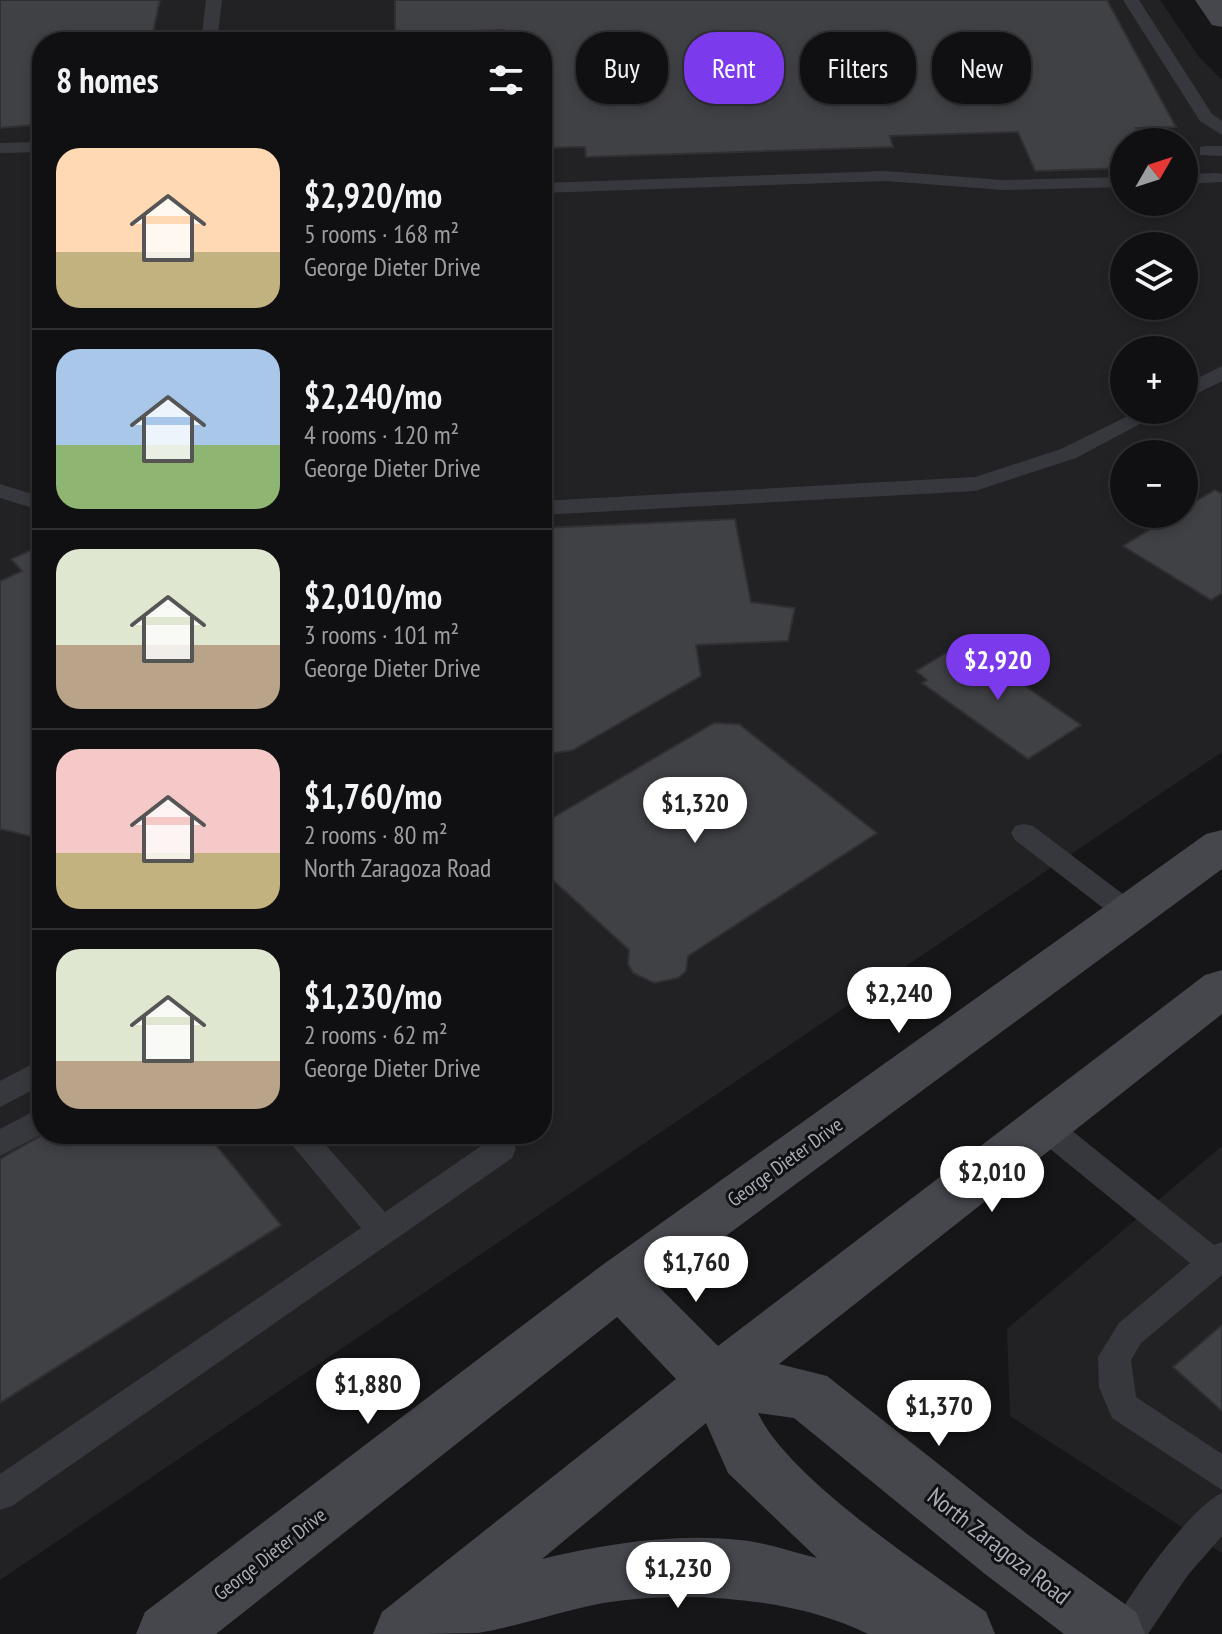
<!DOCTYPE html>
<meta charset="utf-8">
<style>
:root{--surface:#101012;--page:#1e1e20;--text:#f1f3f6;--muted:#9c9d9f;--line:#303032;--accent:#7c3aed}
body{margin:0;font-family:"PT Sans Narrow",sans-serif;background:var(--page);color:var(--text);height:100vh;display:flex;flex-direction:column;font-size:30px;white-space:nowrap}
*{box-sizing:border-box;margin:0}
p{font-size:26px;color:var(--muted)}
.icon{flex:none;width:44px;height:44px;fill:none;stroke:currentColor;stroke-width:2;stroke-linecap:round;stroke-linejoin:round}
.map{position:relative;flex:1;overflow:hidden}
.drawer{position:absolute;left:32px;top:32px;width:520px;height:1112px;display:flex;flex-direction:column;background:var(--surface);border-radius:32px;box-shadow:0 4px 12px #0003,0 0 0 2px var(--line)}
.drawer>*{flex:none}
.guide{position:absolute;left:576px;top:32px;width:526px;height:72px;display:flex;gap:16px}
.needle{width:52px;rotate:51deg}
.fabs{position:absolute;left:1110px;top:128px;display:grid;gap:16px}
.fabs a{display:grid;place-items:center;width:88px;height:88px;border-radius:50%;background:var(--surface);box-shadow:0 4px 12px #0003,0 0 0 2px var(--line);font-size:40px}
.price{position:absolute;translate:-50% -68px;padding:0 18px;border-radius:28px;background:#fff;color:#222;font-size:26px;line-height:52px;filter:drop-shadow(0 2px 4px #0008)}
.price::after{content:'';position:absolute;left:50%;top:48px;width:24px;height:18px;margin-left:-12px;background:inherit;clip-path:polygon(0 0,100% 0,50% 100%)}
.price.active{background:var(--accent);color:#fff}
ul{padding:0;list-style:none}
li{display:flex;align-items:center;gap:24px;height:200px;padding:0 24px}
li+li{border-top:2px solid var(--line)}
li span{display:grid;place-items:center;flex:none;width:224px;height:160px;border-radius:24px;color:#555}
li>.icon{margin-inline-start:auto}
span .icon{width:96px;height:96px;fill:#fffc;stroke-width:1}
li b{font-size:34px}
h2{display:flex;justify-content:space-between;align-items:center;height:96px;padding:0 24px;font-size:34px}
.chip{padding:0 28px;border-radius:32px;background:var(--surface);box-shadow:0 4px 12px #0003,0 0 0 2px var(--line);font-size:28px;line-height:72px}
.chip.active{background:var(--accent);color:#fff}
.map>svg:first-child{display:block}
.built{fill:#222225;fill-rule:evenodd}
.building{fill:#404145;stroke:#303034;stroke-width:2}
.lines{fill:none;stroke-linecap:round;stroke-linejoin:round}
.lane{fill:#37383d;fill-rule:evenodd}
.secondary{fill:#45474d;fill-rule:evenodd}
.labels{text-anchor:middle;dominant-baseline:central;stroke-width:6;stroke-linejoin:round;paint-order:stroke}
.street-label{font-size:20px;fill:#a8adb8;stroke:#111113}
.near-street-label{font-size:24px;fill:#a8adb8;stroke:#111113}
</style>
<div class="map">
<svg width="1222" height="1634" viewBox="0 0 1222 1634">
<rect width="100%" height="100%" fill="#161618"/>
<g class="built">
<path d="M 0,0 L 1160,0 L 1199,57 L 1222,80 L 1222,752 L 0,1580 ZM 42,42 L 542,42 L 542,1134 L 42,1134 ZM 1124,142 L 1184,142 L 1184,202 L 1124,202 ZM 1124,246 L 1184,246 L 1184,306 L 1124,306 ZM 1124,350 L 1184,350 L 1184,410 L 1124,410 ZM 1124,454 L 1184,454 L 1184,514 L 1124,514 Z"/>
<polygon points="1222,1146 1222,1553 1010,1416 1007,1329"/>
</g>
<g class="building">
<polygon points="0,0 160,0 151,42 42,42 42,124 0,128"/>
<polygon points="395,0 1107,0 1176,127 1136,128 1143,142 1124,142 1124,168 1035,171 1018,132 890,136 893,147 586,157 585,147 542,148 542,42 505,42 504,30 395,34"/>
<polygon points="1215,490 1222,494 1222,593 1211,600 1123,546 1175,514 1184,514 1184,508"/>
<polygon points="735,519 751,602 795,608 788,641 696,645 701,676 573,750 542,755 542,528"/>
<polygon points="42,545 42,839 0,829 0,581 22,571 11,559"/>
<polygon points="975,651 1081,725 1028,759 922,683 927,680 916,671 946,653 958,661"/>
<polygon points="714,723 739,724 877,833 688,956 686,971 678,978 654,983 633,973 628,964 629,950 542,870 542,824"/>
<polygon points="44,1134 207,1134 281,1225 0,1403 0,1159"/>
<polygon points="1222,1325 1222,1411 1173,1367"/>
</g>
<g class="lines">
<g class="lane">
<polygon points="206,0 222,0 217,42 201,42"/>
<polygon points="1123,0 1139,0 1212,114 1222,121 1222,135 1200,121"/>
<polygon points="42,142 42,152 0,153 0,143"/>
<polygon points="1206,146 1222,146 1222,156 1200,155 1200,147"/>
<polygon points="886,171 1003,180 1124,177 1124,187 1003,190 886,181 542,193 542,183"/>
<polygon points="1184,174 1217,173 1222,174 1222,182 1184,184"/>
<polygon points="1222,366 1222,381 1184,400 1184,385"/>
<polygon points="1140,410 1166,410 1076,458 975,491 542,515 542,501 975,477 1061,449"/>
<polygon points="0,484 42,497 42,511 0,498"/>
<polygon points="1024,824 1033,826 1140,907 1144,914 1140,921 1130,924 1120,921 1015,840 1011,833 1015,826"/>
<polygon points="42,1059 42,1085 0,1107 0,1081"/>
<polygon points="42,1107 42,1134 0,1156 0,1129"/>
<polygon points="1044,1114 1055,1117 1214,1245 1222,1242 1222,1275 1141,1343 1131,1360 1136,1397 1222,1454 1222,1490 1112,1418 1099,1387 1098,1357 1119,1323 1190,1263 1033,1135 1029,1126 1033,1117"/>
<polygon points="283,1134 316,1134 385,1212 490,1140 501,1136 512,1140 516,1149 512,1158 12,1506 0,1510 0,1474 361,1228"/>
<path d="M 1222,1493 L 1222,1536 L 1188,1575 L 1148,1634 L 1109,1634 C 1122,1602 1191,1506 1222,1493 Z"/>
</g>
<g class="secondary">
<polygon points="1195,0 1222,0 1222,27 1212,25"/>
<path d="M 1222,830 L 1222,869 L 658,1286 L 718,1346 L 1205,975 L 1222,970 L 1222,1014 L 779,1364 L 827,1376 L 1027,1534 L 1136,1612 L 1145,1634 L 1064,1634 L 985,1574 L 794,1418 L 758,1413 C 788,1478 924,1567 986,1612 L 995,1634 L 868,1634 C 794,1597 683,1590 603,1603 C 561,1611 520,1626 478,1633 C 445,1634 407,1634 373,1634 L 382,1612 L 676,1379 L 617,1317 L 216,1634 L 136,1634 L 145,1612 L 601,1266 L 1206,834 ZM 706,1423 L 728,1473 L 817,1558 C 792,1552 765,1542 739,1540 C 673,1533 606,1544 542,1559 Z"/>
</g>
</g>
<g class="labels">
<g class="street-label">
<text transform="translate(785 1162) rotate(-36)">George Dieter Drive</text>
<text transform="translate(270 1554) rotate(-38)">George Dieter Drive</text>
</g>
<g class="near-street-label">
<text transform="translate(999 1546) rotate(38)">North Zaragoza Road</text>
</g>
</g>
</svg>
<div class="fabs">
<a><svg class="needle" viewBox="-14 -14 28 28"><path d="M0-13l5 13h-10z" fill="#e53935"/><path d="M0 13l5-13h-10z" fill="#9c9d9f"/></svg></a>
<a><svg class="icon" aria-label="layers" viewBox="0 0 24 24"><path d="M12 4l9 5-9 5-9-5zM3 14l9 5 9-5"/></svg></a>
<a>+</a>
<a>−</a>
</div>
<b class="price active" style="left:998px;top:702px">$2,920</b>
<b class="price" style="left:695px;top:845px">$1,320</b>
<b class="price" style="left:899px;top:1035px">$2,240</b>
<b class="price" style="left:992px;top:1214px">$2,010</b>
<b class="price" style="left:696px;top:1304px">$1,760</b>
<b class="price" style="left:368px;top:1426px">$1,880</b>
<b class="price" style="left:939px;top:1448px">$1,370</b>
<b class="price" style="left:678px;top:1610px">$1,230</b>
<div class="guide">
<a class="chip">Buy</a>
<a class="chip active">Rent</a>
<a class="chip">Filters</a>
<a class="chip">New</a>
</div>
<section class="drawer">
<h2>8 homes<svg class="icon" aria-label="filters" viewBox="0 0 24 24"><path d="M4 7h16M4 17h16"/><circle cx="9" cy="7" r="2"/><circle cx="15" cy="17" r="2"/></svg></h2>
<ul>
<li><span style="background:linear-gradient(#ffd9b3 65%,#c2b280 0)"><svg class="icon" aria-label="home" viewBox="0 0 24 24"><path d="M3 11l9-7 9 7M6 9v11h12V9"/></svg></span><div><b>$2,920/mo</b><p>5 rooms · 168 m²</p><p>George Dieter Drive</p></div></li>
<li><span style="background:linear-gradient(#a9c7e8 60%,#8fb573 0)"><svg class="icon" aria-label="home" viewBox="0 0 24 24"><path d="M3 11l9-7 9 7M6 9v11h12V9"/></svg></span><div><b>$2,240/mo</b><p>4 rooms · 120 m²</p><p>George Dieter Drive</p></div></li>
<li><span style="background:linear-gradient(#dfe7d0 60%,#b9a48a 0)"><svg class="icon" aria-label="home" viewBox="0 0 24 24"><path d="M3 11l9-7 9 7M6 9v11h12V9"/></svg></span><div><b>$2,010/mo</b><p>3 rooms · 101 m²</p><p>George Dieter Drive</p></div></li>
<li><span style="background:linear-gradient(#f6c9c9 65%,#c2b280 0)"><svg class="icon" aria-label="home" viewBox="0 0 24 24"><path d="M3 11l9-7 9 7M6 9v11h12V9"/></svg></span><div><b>$1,760/mo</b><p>2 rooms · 80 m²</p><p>North Zaragoza Road</p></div></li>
<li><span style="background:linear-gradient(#dfe7d0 70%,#b9a48a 0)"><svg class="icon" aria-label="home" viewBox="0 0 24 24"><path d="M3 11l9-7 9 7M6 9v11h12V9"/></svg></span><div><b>$1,230/mo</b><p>2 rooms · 62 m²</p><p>George Dieter Drive</p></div></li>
</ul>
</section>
</div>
